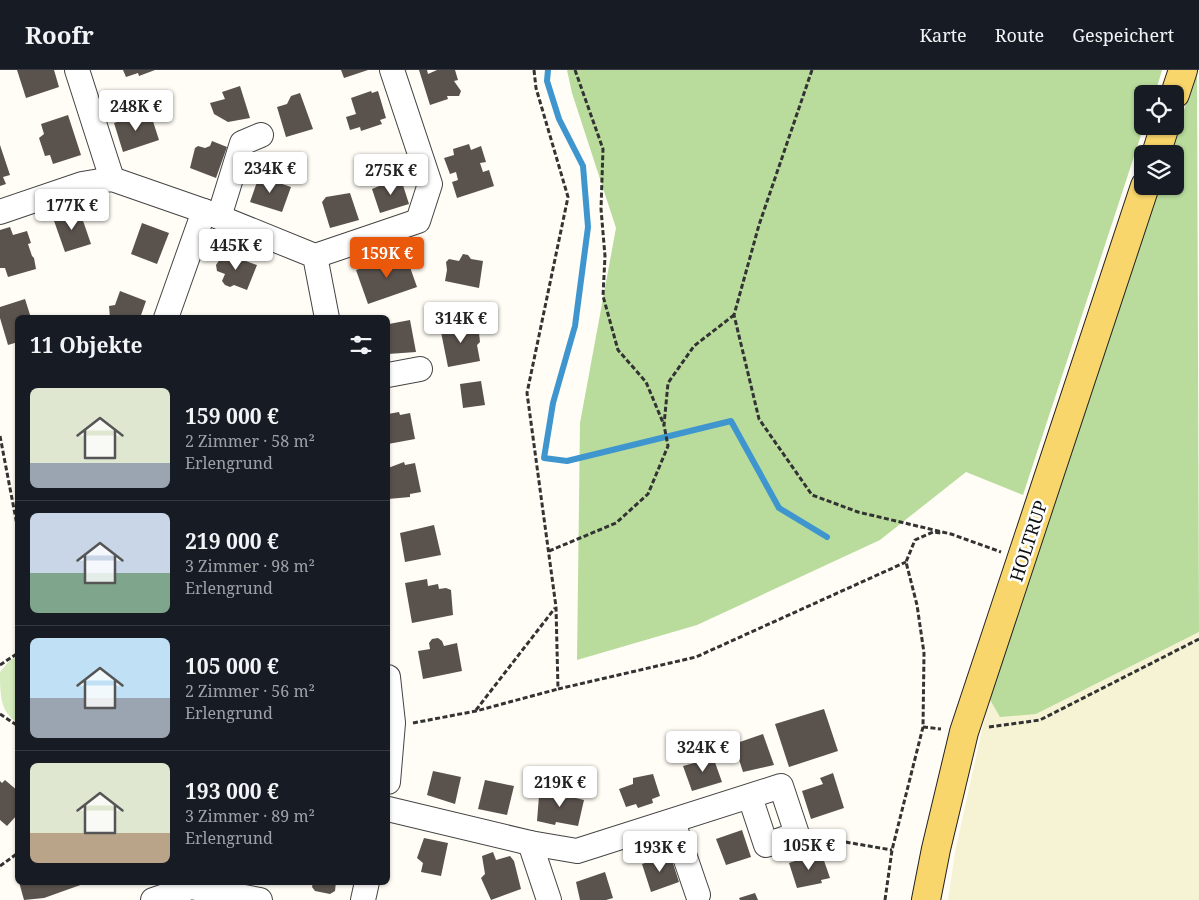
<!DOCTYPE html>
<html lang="de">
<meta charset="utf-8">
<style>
:root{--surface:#171b24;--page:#20242c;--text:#f1f3f6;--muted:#9ea1a6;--line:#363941;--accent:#ea580c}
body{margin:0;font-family:"Noto Serif",serif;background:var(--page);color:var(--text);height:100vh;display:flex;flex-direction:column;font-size:19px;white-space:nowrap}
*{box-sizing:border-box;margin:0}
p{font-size:16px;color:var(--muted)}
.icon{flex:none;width:28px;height:28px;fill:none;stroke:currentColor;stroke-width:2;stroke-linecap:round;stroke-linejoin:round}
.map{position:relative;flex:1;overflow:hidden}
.details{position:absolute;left:15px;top:245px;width:375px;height:570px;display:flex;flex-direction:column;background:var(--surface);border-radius:8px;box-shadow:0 1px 4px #0004}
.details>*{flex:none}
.controls{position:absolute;left:1134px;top:15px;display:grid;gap:10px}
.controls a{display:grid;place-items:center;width:50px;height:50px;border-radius:8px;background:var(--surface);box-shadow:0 1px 4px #0004;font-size:25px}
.price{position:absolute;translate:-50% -42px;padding:0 11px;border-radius:5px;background:#fff;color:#222;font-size:16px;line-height:32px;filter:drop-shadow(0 1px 2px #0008)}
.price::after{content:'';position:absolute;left:50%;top:30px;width:15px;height:11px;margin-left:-8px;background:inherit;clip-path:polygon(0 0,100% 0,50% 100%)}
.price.on{background:var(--accent);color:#fff}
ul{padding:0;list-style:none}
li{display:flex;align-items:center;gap:15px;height:125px;padding:0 15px}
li+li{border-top:1px solid var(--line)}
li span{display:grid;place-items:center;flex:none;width:140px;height:100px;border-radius:8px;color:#555}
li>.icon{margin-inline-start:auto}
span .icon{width:60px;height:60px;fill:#fffc;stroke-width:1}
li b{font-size:21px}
h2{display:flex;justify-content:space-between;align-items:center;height:60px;padding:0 15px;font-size:21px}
header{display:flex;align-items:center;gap:30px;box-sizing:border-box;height:70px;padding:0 25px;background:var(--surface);border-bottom:1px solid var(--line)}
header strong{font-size:24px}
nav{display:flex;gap:28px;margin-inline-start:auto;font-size:18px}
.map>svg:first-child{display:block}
.farmland{fill:#f6f3d4}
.green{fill:#d5ebbd}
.forest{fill:#b9dc9c}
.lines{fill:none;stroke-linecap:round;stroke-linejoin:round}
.stream{stroke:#3f96cf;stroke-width:6}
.building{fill:#5a524d}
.minor-casing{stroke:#444;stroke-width:26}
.major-casing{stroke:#222;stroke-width:30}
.path{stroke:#333;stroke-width:3;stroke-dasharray:5 2.5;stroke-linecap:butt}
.minor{stroke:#fff;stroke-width:24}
.major{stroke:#f9d66b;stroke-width:28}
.labels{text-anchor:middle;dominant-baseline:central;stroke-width:5;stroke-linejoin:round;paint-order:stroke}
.street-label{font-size:18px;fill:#111;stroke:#fff}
</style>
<header>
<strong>Roofr</strong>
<nav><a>Karte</a><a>Route</a><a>Gespeichert</a></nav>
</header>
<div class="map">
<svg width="1199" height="830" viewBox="0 0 1199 830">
<rect width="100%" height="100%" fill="#fffdf5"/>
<polygon class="farmland" points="1199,562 1199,830 948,830 955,782 989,628 1036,644"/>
<path class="green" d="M 17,587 L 17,652 C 0,643 0,623 0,602 L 10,590 Z"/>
<g class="forest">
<polygon points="567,0 1162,0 1155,24 1142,24 1144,56 1023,425 966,402 880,470 697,555 577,590 580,353 616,158 572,23"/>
<polygon points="1197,0 1199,562 1036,644 1000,647 989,628 1159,116 1175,116 1175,84 1170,84"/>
</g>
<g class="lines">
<polyline class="stream" points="548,0 547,11 559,49 583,96 588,157 575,256 553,333 544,388 567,391 731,351 779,438 827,467"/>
</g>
<g class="building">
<polygon points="17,0 54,0 59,17 26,28"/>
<polygon points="123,0 155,0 139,6 138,3 126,7"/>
<polygon points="341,0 368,0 344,8"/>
<polygon points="419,0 427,0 428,4 437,0 455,0 458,10 454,11 461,21 459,26 447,26 448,29 430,35"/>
<polygon points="240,16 250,48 228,52 214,44 210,33 225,29 222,22"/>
<polygon points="371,21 372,23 378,21 386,48 380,50 382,54 361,61 360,57 350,60 346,47 356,44 351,28"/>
<polygon points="300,23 313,59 286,67 277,37 287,34 291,26"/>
<polygon points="150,42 159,70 123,82 114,53"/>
<polygon points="68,45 81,85 53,94 50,85 45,86 39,68 44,64 41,54"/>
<polygon points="212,71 227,77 216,108 190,98 195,78 198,76 205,78 210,76"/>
<polygon points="469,74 471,80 481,76 486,92 480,93 483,102 489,100 494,116 457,128 452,112 458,110 456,102 450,104 444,88 454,85 453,79"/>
<polygon points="0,75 10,105 3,107 6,114 0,116"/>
<polygon points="259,106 291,117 282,142 250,132"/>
<polygon points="398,108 401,109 409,134 380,143 372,119"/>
<polygon points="350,123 359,150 330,158 322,132 326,127"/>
<polygon points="79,139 91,174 65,182 53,148"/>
<polygon points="142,153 169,163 157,194 131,184"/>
<polygon points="10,157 13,165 27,161 31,173 28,174 32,186 34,188 36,199 8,207 5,198 0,198 0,160"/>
<polygon points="224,183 257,195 247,220 234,215 230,217 225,215 222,211 225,204 217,201 216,195"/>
<polygon points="405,183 417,217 368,234 356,200"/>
<polygon points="463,184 468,185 471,189 483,191 479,218 445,211 447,200 446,192 449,189 459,191"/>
<polygon points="120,221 146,231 140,248 110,248 109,236 115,235"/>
<polygon points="25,229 31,248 18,248 18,272 8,275 0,248 0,237"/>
<polygon points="410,250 416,282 388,284 389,254"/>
<polygon points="473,252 475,262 479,263 480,272 477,275 480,291 448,297 441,262 444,258"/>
<polygon points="481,311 485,335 463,338 460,314"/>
<polygon points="399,342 400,345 410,343 415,369 388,374 388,344"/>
<polygon points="404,392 405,395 415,393 421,422 410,424 410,427 388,429 388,398"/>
<polygon points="434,455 441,485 405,492 400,463"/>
<polygon points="427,509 428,516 438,514 439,519 446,518 451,520 453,545 412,553 405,513"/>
<polygon points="438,568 442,571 444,576 457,573 462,601 423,609 418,581 430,579 429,573 432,569"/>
<polygon points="824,639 838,681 789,697 775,654"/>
<polygon points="763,664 774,695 743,702 734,674"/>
<polygon points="712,684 722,712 692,721 683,696 694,693 693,690"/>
<polygon points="433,701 461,707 455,734 427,725"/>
<polygon points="833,703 844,738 811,749 802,721 823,714 820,708"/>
<polygon points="653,704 660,726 652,729 653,733 638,738 636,734 626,737 619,719 633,714 633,708"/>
<polygon points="5,710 18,721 18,744 7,756 0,750 0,711 2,713"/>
<polygon points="485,710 514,716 507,745 478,739"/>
<polygon points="551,718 577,724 576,728 584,730 578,756 556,752 555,755 537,751 539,726 542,727 543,721 550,723"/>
<polygon points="742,760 751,787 726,795 716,769"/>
<polygon points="424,768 448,773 441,806 421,802 423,793 417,788"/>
<polygon points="493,782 496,790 510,786 514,791 521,819 491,830 481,808 485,804 482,786"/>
<polygon points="821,782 830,808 821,810 822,813 797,818 789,793"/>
<polygon points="670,784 679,812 651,822 642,794"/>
<polygon points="605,802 613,828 606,830 580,830 576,812"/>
<polygon points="19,812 86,812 86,813 44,828 24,830"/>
<polygon points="313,812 336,812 335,821 330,824 315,821 312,817"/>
<polygon points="755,823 758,830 740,830 739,828"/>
</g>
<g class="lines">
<g class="minor-casing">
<g id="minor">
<polyline points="77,0 112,109"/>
<polyline points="0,142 82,114 112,109 204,141 315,186 327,248"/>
<polyline points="219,147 242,73 261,65"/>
<polyline points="315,186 418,151 430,114 392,0"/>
<polyline points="166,248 204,141"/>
<polyline points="388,305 420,299"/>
<polyline points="388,607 393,653 388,712"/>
<polyline points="388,739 530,773 577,781 781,716 797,764 766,775 750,727"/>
<polyline points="673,752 698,825"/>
<polyline points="530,773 549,830"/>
<polyline points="153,830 191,817 260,830"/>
<polyline points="363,830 367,812"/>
</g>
</g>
<g class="major-casing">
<g id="major">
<polyline points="1175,24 1183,0"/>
<polyline points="1156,84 1165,56"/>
<polyline points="926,830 936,779 964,662 1145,116"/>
</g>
</g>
<g class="path">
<polyline points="534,0 536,18 568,127 527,323 556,537 558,619 696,587 906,492"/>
<polyline points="575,0 603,79 601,139 605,186 603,226 618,280 646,312 664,355"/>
<polyline points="812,0 759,155 734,245 759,349 812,425 858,442 951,464 1001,482"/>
<polyline points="0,366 18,460"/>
<polyline points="549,481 616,453 648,424 668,376 664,355 668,313 694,276 734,245"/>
<polyline points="0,595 18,583"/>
<polyline points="476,640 555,538"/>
<polyline points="0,644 18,656"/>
<polyline points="413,653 476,641 558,619"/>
<polyline points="923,657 941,659"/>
<polyline points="989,657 1040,650 1199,569"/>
<polyline points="816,767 892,780"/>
<polyline points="0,796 18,783"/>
<polyline points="885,830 892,780 923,657 924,583 917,535 906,492 915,470 933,462 941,463"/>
</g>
<use href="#minor" class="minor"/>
<use href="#major" class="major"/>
</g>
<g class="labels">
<g class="street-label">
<text transform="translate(1028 471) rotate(-72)">HOLTRUP</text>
</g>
</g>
</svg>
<div class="controls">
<a><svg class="icon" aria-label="locate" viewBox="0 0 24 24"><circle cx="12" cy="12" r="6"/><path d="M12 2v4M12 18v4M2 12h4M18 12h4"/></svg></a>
<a><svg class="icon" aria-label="layers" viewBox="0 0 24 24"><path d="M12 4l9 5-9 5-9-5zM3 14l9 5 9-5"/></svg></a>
</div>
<b class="price" style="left:136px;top:62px">248K €</b>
<b class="price" style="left:270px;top:124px">234K €</b>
<b class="price" style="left:391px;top:126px">275K €</b>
<b class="price" style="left:72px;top:161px">177K €</b>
<b class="price" style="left:236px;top:201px">445K €</b>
<b class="price on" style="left:387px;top:209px">159K €</b>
<b class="price" style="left:461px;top:274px">314K €</b>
<b class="price" style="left:703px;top:703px">324K €</b>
<b class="price" style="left:560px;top:738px">219K €</b>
<b class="price" style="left:809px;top:801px">105K €</b>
<b class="price" style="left:660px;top:803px">193K €</b>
<section class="details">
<h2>11 Objekte<svg class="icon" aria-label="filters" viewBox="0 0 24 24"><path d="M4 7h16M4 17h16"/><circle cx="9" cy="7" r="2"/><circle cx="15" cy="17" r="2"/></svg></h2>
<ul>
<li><span style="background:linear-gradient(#dfe7d0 75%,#9aa5b1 0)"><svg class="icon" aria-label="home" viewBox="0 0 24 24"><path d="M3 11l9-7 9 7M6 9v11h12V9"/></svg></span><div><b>159 000 €</b><p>2 Zimmer · 58 m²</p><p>Erlengrund</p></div></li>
<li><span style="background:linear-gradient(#c9d6e8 60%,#7fa58c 0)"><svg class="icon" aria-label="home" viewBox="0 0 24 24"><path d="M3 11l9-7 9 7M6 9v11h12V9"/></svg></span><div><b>219 000 €</b><p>3 Zimmer · 98 m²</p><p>Erlengrund</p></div></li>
<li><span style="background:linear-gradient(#bfe0f5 60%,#9aa5b1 0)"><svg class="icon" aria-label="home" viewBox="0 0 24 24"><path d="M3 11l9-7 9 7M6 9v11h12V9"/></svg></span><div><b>105 000 €</b><p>2 Zimmer · 56 m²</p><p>Erlengrund</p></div></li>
<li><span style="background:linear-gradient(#dfe7d0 70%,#b9a48a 0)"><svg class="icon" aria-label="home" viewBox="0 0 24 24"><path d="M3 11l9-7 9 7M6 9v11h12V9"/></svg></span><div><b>193 000 €</b><p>3 Zimmer · 89 m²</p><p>Erlengrund</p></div></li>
</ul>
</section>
</div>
